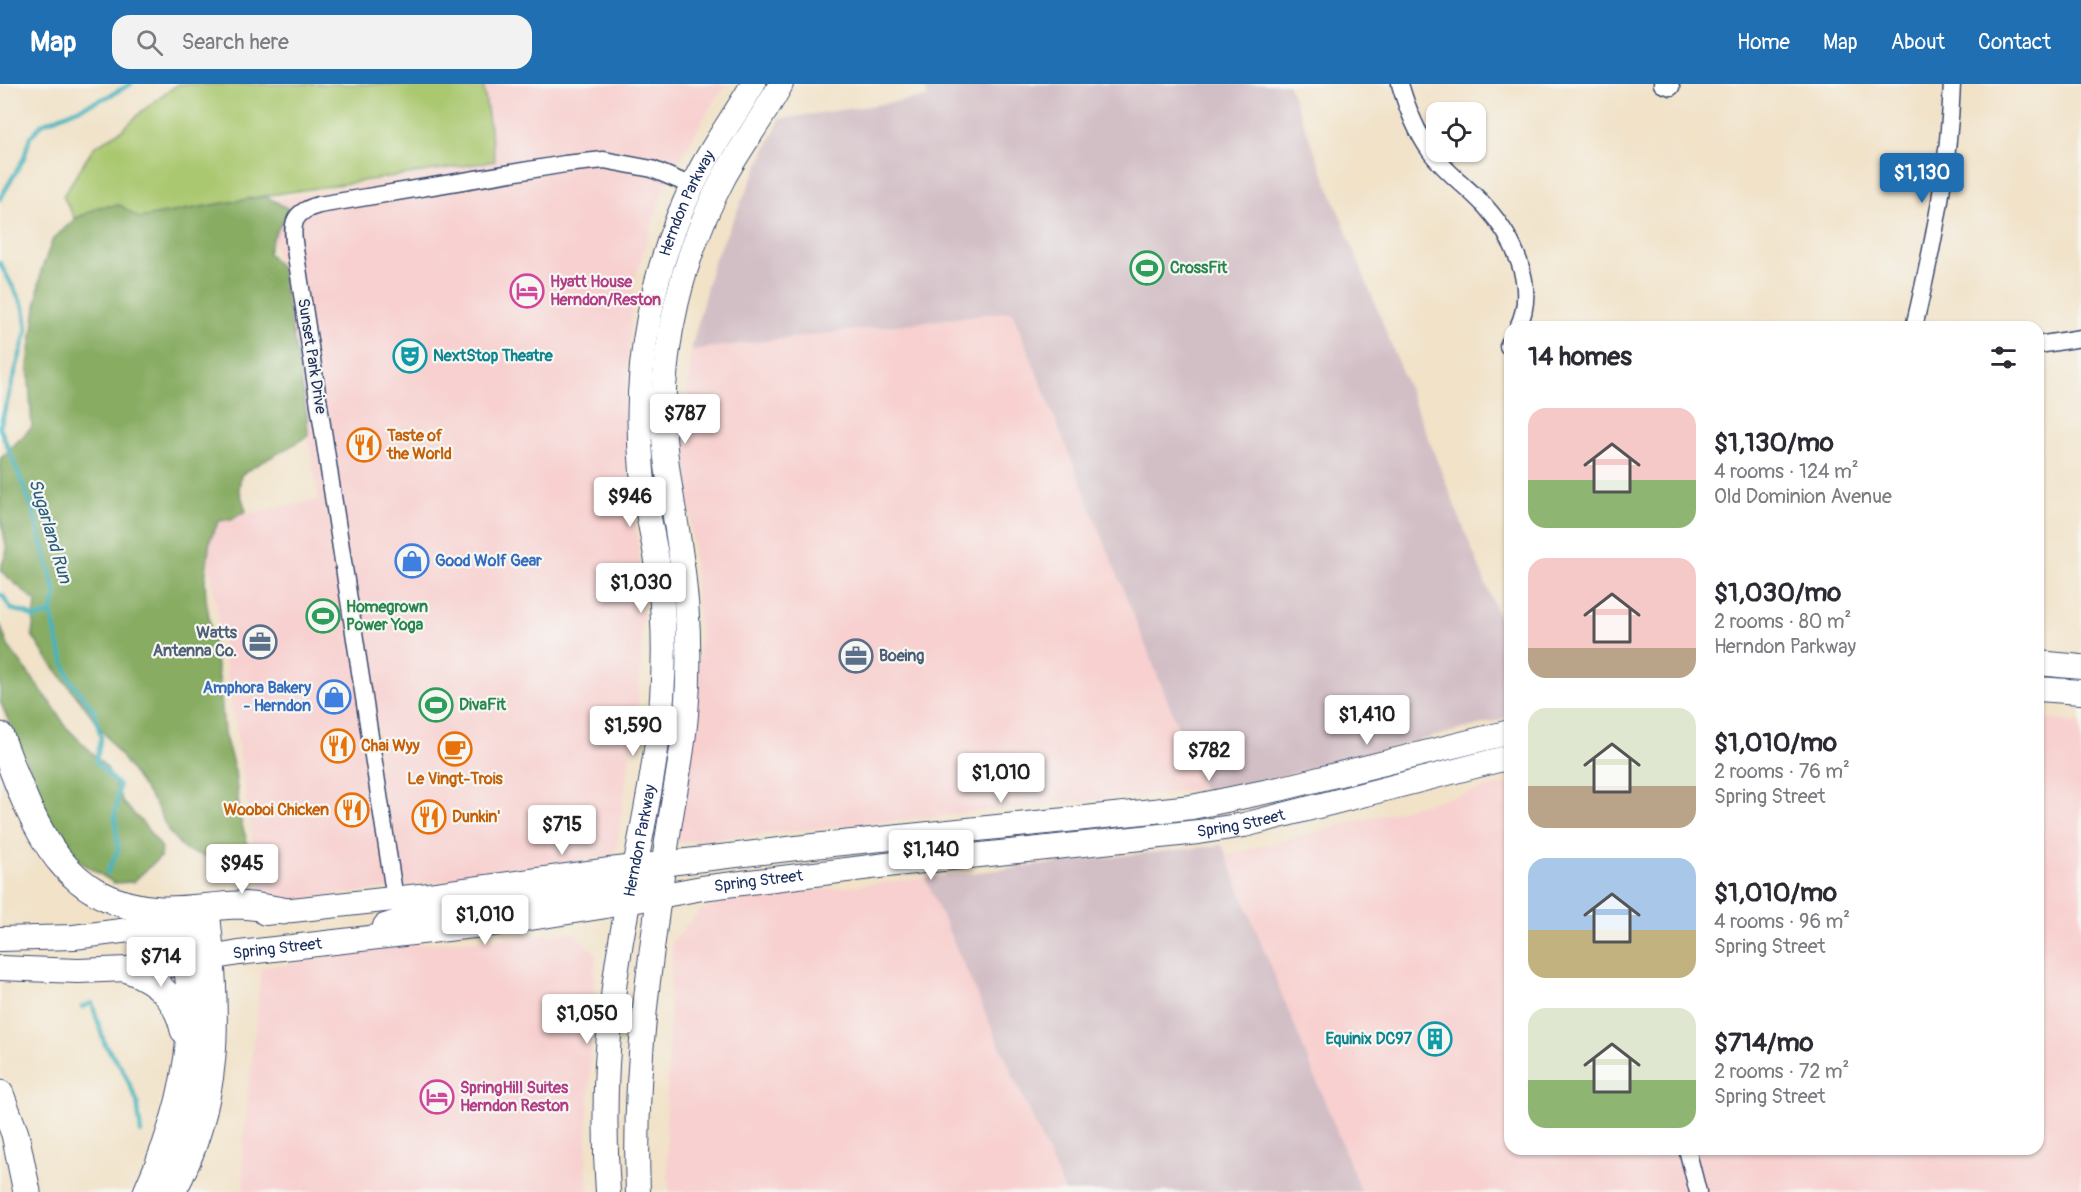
<!DOCTYPE html>
<meta charset="utf-8">
<style>
:root{--surface:#fff;--page:#f2f2f3;--text:#2b2b33;--muted:#7c7c81;--accent:#1f6fb2}
body{margin:0;font-family:Pangolin,sans-serif;background:var(--page);color:var(--text);height:100vh;display:flex;flex-direction:column;font-size:22px;white-space:nowrap}
*{box-sizing:border-box;margin:0}
p{font-size:20px;color:var(--muted)}
.icon{flex:none;width:33px;height:33px;fill:none;stroke:currentColor;stroke-width:2;stroke-linecap:round;stroke-linejoin:round}
.map{position:relative;flex:1;overflow:hidden}
.drawer{position:absolute;left:1504px;top:237px;width:540px;height:834px;display:flex;flex-direction:column;background:var(--surface);border-radius:18px;box-shadow:0 2px 4px #0004}
.drawer>*{flex:none}
.tools{position:absolute;left:1426px;top:18px;display:grid;gap:12px}
.tools a{display:grid;place-items:center;width:60px;height:60px;border-radius:12px;background:var(--surface);box-shadow:0 2px 4px #0004;font-size:30px}
.price{position:absolute;translate:-50% -51px;padding:0 14px;border-radius:6px;background:#fff;color:#222;font-size:20px;line-height:39px;filter:drop-shadow(0 2px 3px #0008)}
.price::after{content:'';position:absolute;left:50%;top:36px;width:18px;height:14px;margin-left:-9px;background:inherit;clip-path:polygon(0 0,100% 0,50% 100%)}
.price.current{background:var(--accent);color:#fff}
ul{padding:0;list-style:none}
li{display:flex;align-items:center;gap:18px;height:150px;padding:0 24px}
li span{display:grid;place-items:center;flex:none;width:168px;height:120px;border-radius:18px;color:#555}
li>.icon{margin-inline-start:auto}
span .icon{width:72px;height:72px;fill:#fffc;stroke-width:1}
li b{font-size:26px}
h2{display:flex;justify-content:space-between;align-items:center;height:72px;padding:0 24px;font-size:26px}
header{display:flex;align-items:center;gap:36px;box-sizing:border-box;height:84px;padding:0 30px;background:var(--accent);color:#fff}
header strong{font-size:28px}
nav{display:flex;gap:33px;margin-inline-start:auto;font-size:21px}
.search{width:420px;height:54px;background:var(--page);display:flex;align-items:center;gap:15px;box-sizing:border-box;padding:0 21px;border-radius:18px;color:var(--muted);font-size:22px}
.map>svg:first-child{display:block}
.built{fill:#f7d0cf}
.industrial{fill:#d2bec5}
.green{fill:#aac86f;stroke:#627c66;stroke-width:1.5}
.forest{fill:#87ac62;stroke:#516e60;stroke-width:1.5}
.lines{fill:none;stroke-linecap:round;stroke-linejoin:round}
.stream{stroke:#44b3bc;stroke-width:4.5}
.minor-casing{stroke:#3b4a6e;stroke-width:19}
.secondary-casing{stroke:#3b4a6e;stroke-width:26}
.trunk-casing{stroke:#3b4a6e;stroke-width:29}
.minor{stroke:#fff;stroke-width:16}
.secondary{stroke:#fff;stroke-width:24}
.trunk{stroke:#fff;stroke-width:27}
.labels{text-anchor:middle;dominant-baseline:central;stroke-width:4.5;stroke-linejoin:round;paint-order:stroke}
.street-label{font-size:16px;fill:#1b2f5e;stroke:#f6f6f2}
.leisure-label{font-size:16px;font-weight:bold;fill:#27864d;stroke:#f6f6f2;text-anchor:start}
.hotel-label{font-size:16px;font-weight:bold;fill:#b23c85;stroke:#f6f6f2;text-anchor:start}
.culture-label{font-size:16px;font-weight:bold;fill:#0d838f;stroke:#f6f6f2;text-anchor:start}
.food-label{font-size:16px;font-weight:bold;fill:#c56008;stroke:#f6f6f2;text-anchor:start}
.shop-label{font-size:16px;font-weight:bold;fill:#366cbe;stroke:#f6f6f2;text-anchor:start}
.service-label{font-size:16px;font-weight:bold;fill:#4e5e75;stroke:#f6f6f2;text-anchor:end}
.water-label{font-size:18px;font-style:italic;fill:#295d7f;stroke:#f6f6f2}
</style>
<header>
<strong>Map</strong>
<div class="search"><svg class="icon" aria-label="search" viewBox="0 0 24 24"><circle cx="10" cy="10" r="6"/><path d="M15 15l6 6"/></svg>Search here</div>
<nav><a>Home</a><a>Map</a><a>About</a><a>Contact</a></nav>
</header>
<div class="map">
<svg width="2081" height="1108" viewBox="0 0 2081 1108">
<rect width="100%" height="100%" fill="#f6f6f2"/>
<filter id="ink" filterUnits="userSpaceOnUse"><feTurbulence type="fractalNoise" baseFrequency=".0167" numOctaves="2"/><feDisplacementMap in="SourceGraphic" scale="12" xChannelSelector="R" yChannelSelector="G"/><feConvolveMatrix kernelMatrix="1 2 1 2 8 2 1 2 1" color-interpolation-filters="sRGB"/></filter>
<filter id="wash" filterUnits="userSpaceOnUse"><feTurbulence type="fractalNoise" baseFrequency=".008" numOctaves="4" result="noise"/><feDisplacementMap in="SourceGraphic" scale="24" xChannelSelector="R" yChannelSelector="G"/><feGaussianBlur stdDeviation="1.35" result="paint"/><feColorMatrix in="noise" values="0 0 0 0 0 0 0 0 0 0 0 0 0 0 0 0 0 1.4 0 .05"/><feComposite in="paint" operator="in"/></filter>
<g filter="url(#wash)">
<rect width="100%" height="100%" fill="#f1e2c8"/>
<g class="built">
<polygon points="481,0 729,0 715,15 663,106 634,199 627,297 626,366 643,499 643,541 638,616 617,760 612,772 591,776 424,800 281,818 262,812 203,438 319,416 267,117 493,78"/>
<polygon points="1012,227 1203,705 675,759 691,654 700,558 685,359 691,266"/>
<polygon points="2039,634 2081,639 2081,1108 1357,1108 1227,771 1510,698 1510,1065 2038,1065"/>
<polygon points="925,794 1065,1108 669,1108 666,1040 672,858 701,826 733,816"/>
<polygon points="572,849 596,869 586,1080 589,1108 244,1108 242,1073 261,883 297,879 398,862"/>
</g>
<g class="industrial">
<polygon points="923,0 1288,0 1510,561 1510,633 1270,695 1203,705 1012,227 691,266 713,179 780,35 928,13"/>
<polygon points="1222,761 1361,1108 1065,1108 925,794"/>
</g>
<polygon class="green" points="178,0 483,0 495,77 270,111 139,134 99,123 75,135 63,112 94,63 122,46 142,27"/>
<g class="forest">
<path d="M 265,112 L 289,125 C 282,140 271,152 268,169 L 281,183 L 307,331 L 308,351 C 287,367 262,376 241,391 L 239,405 L 246,427 L 232,435 L 219,437 L 210,456 L 205,497 L 206,515 L 220,601 L 224,649 L 235,687 L 240,734 L 249,764 L 242,773 L 221,777 L 185,766 L 169,748 L 156,721 L 89,628 L 46,573 L 32,551 L 36,518 L 0,486 L 7,467 L 0,431 L 0,375 L 32,343 L 28,281 L 41,187 L 53,155 L 75,135 L 99,123 L 120,121 L 139,134 Z"/>
<polygon points="0,540 8,562 53,622 66,643 107,684 124,720 141,737 162,764 160,773 133,798 114,799 82,779 60,757 0,617"/>
</g>
<g class="lines">
<g class="stream">
<polyline points="0,115 24,74 30,53 42,40 107,13 131,0"/>
<polyline points="0,179 24,224 27,245 0,343"/>
<polyline points="0,344 32,423 56,510 51,529 59,563 70,596 94,627 101,653 96,678 119,702 115,731 118,766 107,789"/>
<polyline points="0,511 3,512 11,525 26,529 34,534 51,529"/>
<polyline points="82,923 92,919 105,961 122,984 137,1017 141,1049"/>
</g>
</g>
</g>
<g filter="url(#ink)">
<g class="lines">
<g class="minor-casing">
<g id="minor">
<path d="M 1400,0 C 1407,24 1415,46 1430,67 C 1445,88 1468,103 1485,122 C 1513,153 1538,202 1518,243"/>
<polyline points="1662,0 1671,3"/>
<path d="M 1914,243 C 1933,163 1949,83 1952,0"/>
<polyline points="2038,261 2081,254"/>
<polyline points="1508,262 1510,258"/>
<path d="M 395,815 L 295,165 C 291,140 292,128 319,121 L 565,80 L 604,76 L 652,85 L 692,102"/>
<polyline points="1687,1065 1698,1108"/>
</g>
</g>
<g class="secondary-casing">
<g id="secondary">
<polyline points="2038,579 2081,583"/>
<polyline points="2038,605 2081,608"/>
<polyline points="265,829 429,811 610,786 813,762 1192,723 1279,705 1510,648"/>
<polyline points="385,842 423,830 646,798"/>
<polyline points="0,855 74,853 200,837"/>
<path id="s1" d="M 0,884 L 78,887 L 152,884 L 239,869 L 499,839 L 600,823 L 702,804 L 895,780 L 1198,748 L 1244,741 L 1510,673"/>
<path id="s2" d="M 608,1108 C 602,1025 607,939 621,857 C 635,777 655,696 662,614 C 665,573 664,530 659,489 C 654,455 645,421 642,387 C 632,282 652,176 702,83 C 718,54 737,28 753,0"/>
<path d="M 638,1108 C 633,985 651,865 669,744 C 675,706 683,668 686,630 C 691,573 688,516 679,459 C 674,423 666,388 664,352 C 659,263 683,170 724,93 C 742,61 764,32 781,0"/>
</g>
</g>
<g class="trunk-casing">
<g id="trunk">
<path d="M 0,652 C 31,733 56,820 160,826 C 186,827 211,822 238,821 C 252,821 269,825 283,827"/>
<path d="M 130,886 C 159,897 177,915 184,946"/>
<polyline points="0,1010 15,1050 27,1108"/>
<path d="M 147,1108 C 172,1053 190,992 191,931 C 191,901 186,870 182,840"/>
<path d="M 172,1108 C 220,1019 218,934 207,836"/>
</g>
</g>
<use href="#minor" class="minor"/>
<use href="#secondary" class="secondary"/>
<use href="#trunk" class="trunk"/>
</g>
</g>
<defs>
<g id="stadium-ring" transform="scale(1.725)"><circle r="9.5" fill="#f6f6f2" stroke="#2e9e5b" stroke-width="1.5"/><path d="M0-5a6.5 5 0 1 0 0 10a6.5 5 0 1 0 0-10ZM-3.5-1.8h7v3.6h-7Z" fill="#2e9e5b"/></g>
<g id="hotel-ring" transform="scale(1.725)"><circle r="9.5" fill="#f6f6f2" stroke="#d1479c" stroke-width="1.5"/><path d="M-6-4.5h1.5V1H6V5H4.5V3h-9V5H-6ZM-4 0a1.8 1.8 0 1 1 3.6 0ZM.5 0V-2.5h3Q6-2.5 6 0Z" fill="#d1479c"/></g>
<g id="theatre-ring" transform="scale(1.725)"><circle r="9.5" fill="#f6f6f2" stroke="#0f9aa8" stroke-width="1.5"/><path d="M-5-5.5Q0-4 5-5.5V0Q5 5 0 6Q-5 5-5 0ZM-3.3-2.5H-1v1.5H-3.3ZM1-2.5H3.3v1.5H1ZM-2.8 1Q0 5.5 2.8 1Z" fill="#0f9aa8"/></g>
<g id="restaurant-ring" transform="scale(1.725)"><circle r="9.5" fill="#f6f6f2" stroke="#e8710a" stroke-width="1.5"/><path d="M-5-6h1v4h1v-4h1v4h1v-4h1v5L-1.5 .5V6h-2V.5L-5-1ZM5-6V6H3V1.5H1.5Q1.5-4 5-6Z" fill="#e8710a"/></g>
<g id="shop-ring" transform="scale(1.725)"><circle r="9.5" fill="#f6f6f2" stroke="#3f7fe0" stroke-width="1.5"/><path d="M-5-2.5h2.3a2.7 3.5 0 0 1 5.4 0H5L5.5 6h-11ZM-1.5-2.5h3a1.5 2.3 0 0 0-3 0Z" fill="#3f7fe0"/></g>
<g id="office-ring" transform="scale(1.725)"><circle r="9.5" fill="#f6f6f2" stroke="#5c6f8a" stroke-width="1.5"/><path d="M-6-3h4V-5.5h4V-3h4V5H-6ZM-1-4.5V-3h2v-1.5ZM-6 0V1H6V0Z" fill="#5c6f8a"/></g>
<g id="cafe-ring" transform="scale(1.725)"><circle r="9.5" fill="#f6f6f2" stroke="#e8710a" stroke-width="1.5"/><path d="M-5.5-4.5H6V0H3Q3 3.5 0 3.5H-2.5Q-5.5 3.5-5.5 0ZM3-3.2v2h1.7v-2ZM-6 4.5H4V6H-6Z" fill="#e8710a"/></g>
<g id="building-ring" transform="scale(1.725)"><circle r="9.5" fill="#f6f6f2" stroke="#0f9aa8" stroke-width="1.5"/><path d="M-4-6H4V6H1V3H-1V6H-4ZM-2.5-4.3h1.7v1.8h-1.7ZM.8-4.3h1.7v1.8H.8ZM-2.5-1h1.7V.8h-1.7ZM.8-1h1.7V.8H.8Z" fill="#0f9aa8"/></g>
</defs>
<g fill-rule="evenodd">
<use href="#stadium-ring" x="1147" y="184"/>
<use href="#hotel-ring" x="527" y="207"/>
<use href="#theatre-ring" x="410" y="272"/>
<use href="#restaurant-ring" x="364" y="361"/>
<use href="#shop-ring" x="412" y="477"/>
<use href="#stadium-ring" x="323" y="532"/>
<use href="#office-ring" x="260" y="558"/>
<use href="#office-ring" x="856" y="572"/>
<use href="#shop-ring" x="334" y="613"/>
<use href="#stadium-ring" x="436" y="621"/>
<use href="#restaurant-ring" x="338" y="662"/>
<use href="#cafe-ring" x="455" y="665"/>
<use href="#restaurant-ring" x="352" y="726"/>
<use href="#restaurant-ring" x="429" y="733"/>
<use href="#building-ring" x="1435" y="955"/>
<use href="#hotel-ring" x="437" y="1013"/>
</g>
<g class="labels">
<g class="street-label">
<text stroke="none"><textPath href="#s2" startOffset="1002">Herndon Parkway</textPath></text>
<text transform="translate(312 272) rotate(81)">Sunset Park Drive</text>
<text stroke="none"><textPath href="#s1" startOffset="1251">Spring Street</textPath></text>
<text stroke="none"><textPath href="#s2" startOffset="354">Herndon Parkway</textPath></text>
<text stroke="none"><textPath href="#s1" startOffset="765">Spring Street</textPath></text>
<text stroke="none"><textPath href="#s1" startOffset="279">Spring Street</textPath></text>
</g>
<g class="leisure-label">
<text x="1170" y="184">CrossFit</text>
<text x="346" y="523">Homegrown<tspan x="346" dy="18">Power Yoga</tspan></text>
<text x="459" y="621">DivaFit</text>
</g>
<g class="hotel-label">
<text x="550" y="198">Hyatt House<tspan x="550" dy="18">Herndon/Reston</tspan></text>
<text x="460" y="1004">SpringHill Suites<tspan x="460" dy="18">Herndon Reston</tspan></text>
</g>
<g class="culture-label">
<text x="433" y="272">NextStop Theatre</text>
<text x="1412" y="955" text-anchor="end">Equinix DC97</text>
</g>
<g class="food-label">
<text x="387" y="352">Taste of<tspan x="387" dy="18">the World</tspan></text>
<text x="361" y="662">Chai Wyy</text>
<text x="455" y="695" text-anchor="middle">Le Vingt-Trois</text>
<text x="329" y="726" text-anchor="end">Wooboi Chicken</text>
<text x="452" y="733">Dunkin'</text>
</g>
<g class="shop-label">
<text x="435" y="477">Good Wolf Gear</text>
<text x="311" y="604" text-anchor="end">Amphora Bakery<tspan x="311" dy="18">- Herndon</tspan></text>
</g>
<g class="service-label">
<text x="237" y="549">Watts<tspan x="237" dy="18">Antenna Co.</tspan></text>
<text x="879" y="572" text-anchor="start">Boeing</text>
</g>
<g class="water-label">
<text transform="translate(50 447) rotate(73)">Sugarland Run</text>
</g>
</g>
</svg>
<div class="tools">
<a><svg class="icon" aria-label="locate" viewBox="0 0 24 24"><circle cx="12" cy="12" r="6"/><path d="M12 2v4M12 18v4M2 12h4M18 12h4"/></svg></a>
</div>
<b class="price current" style="left:1922px;top:120px">$1,130</b>
<b class="price" style="left:685px;top:361px">$787</b>
<b class="price" style="left:630px;top:444px">$946</b>
<b class="price" style="left:641px;top:530px">$1,030</b>
<b class="price" style="left:1367px;top:662px">$1,410</b>
<b class="price" style="left:633px;top:673px">$1,590</b>
<b class="price" style="left:1209px;top:698px">$782</b>
<b class="price" style="left:1001px;top:720px">$1,010</b>
<b class="price" style="left:562px;top:772px">$715</b>
<b class="price" style="left:931px;top:797px">$1,140</b>
<b class="price" style="left:242px;top:811px">$945</b>
<b class="price" style="left:485px;top:862px">$1,010</b>
<b class="price" style="left:161px;top:904px">$714</b>
<b class="price" style="left:587px;top:961px">$1,050</b>
<section class="drawer">
<h2>14 homes<svg class="icon" aria-label="filters" viewBox="0 0 24 24"><path d="M4 7h16M4 17h16"/><circle cx="9" cy="7" r="2"/><circle cx="15" cy="17" r="2"/></svg></h2>
<ul>
<li><span style="background:linear-gradient(#f6c9c9 60%,#8fb573 0)"><svg class="icon" aria-label="home" viewBox="0 0 24 24"><path d="M3 11l9-7 9 7M6 9v11h12V9"/></svg></span><div><b>$1,130/mo</b><p>4 rooms · 124 m²</p><p>Old Dominion Avenue</p></div></li>
<li><span style="background:linear-gradient(#f6c9c9 75%,#b9a48a 0)"><svg class="icon" aria-label="home" viewBox="0 0 24 24"><path d="M3 11l9-7 9 7M6 9v11h12V9"/></svg></span><div><b>$1,030/mo</b><p>2 rooms · 80 m²</p><p>Herndon Parkway</p></div></li>
<li><span style="background:linear-gradient(#dfe7d0 65%,#b9a48a 0)"><svg class="icon" aria-label="home" viewBox="0 0 24 24"><path d="M3 11l9-7 9 7M6 9v11h12V9"/></svg></span><div><b>$1,010/mo</b><p>2 rooms · 76 m²</p><p>Spring Street</p></div></li>
<li><span style="background:linear-gradient(#a9c7e8 60%,#c2b280 0)"><svg class="icon" aria-label="home" viewBox="0 0 24 24"><path d="M3 11l9-7 9 7M6 9v11h12V9"/></svg></span><div><b>$1,010/mo</b><p>4 rooms · 96 m²</p><p>Spring Street</p></div></li>
<li><span style="background:linear-gradient(#dfe7d0 60%,#8fb573 0)"><svg class="icon" aria-label="home" viewBox="0 0 24 24"><path d="M3 11l9-7 9 7M6 9v11h12V9"/></svg></span><div><b>$714/mo</b><p>2 rooms · 72 m²</p><p>Spring Street</p></div></li>
</ul>
</section>
</div>
